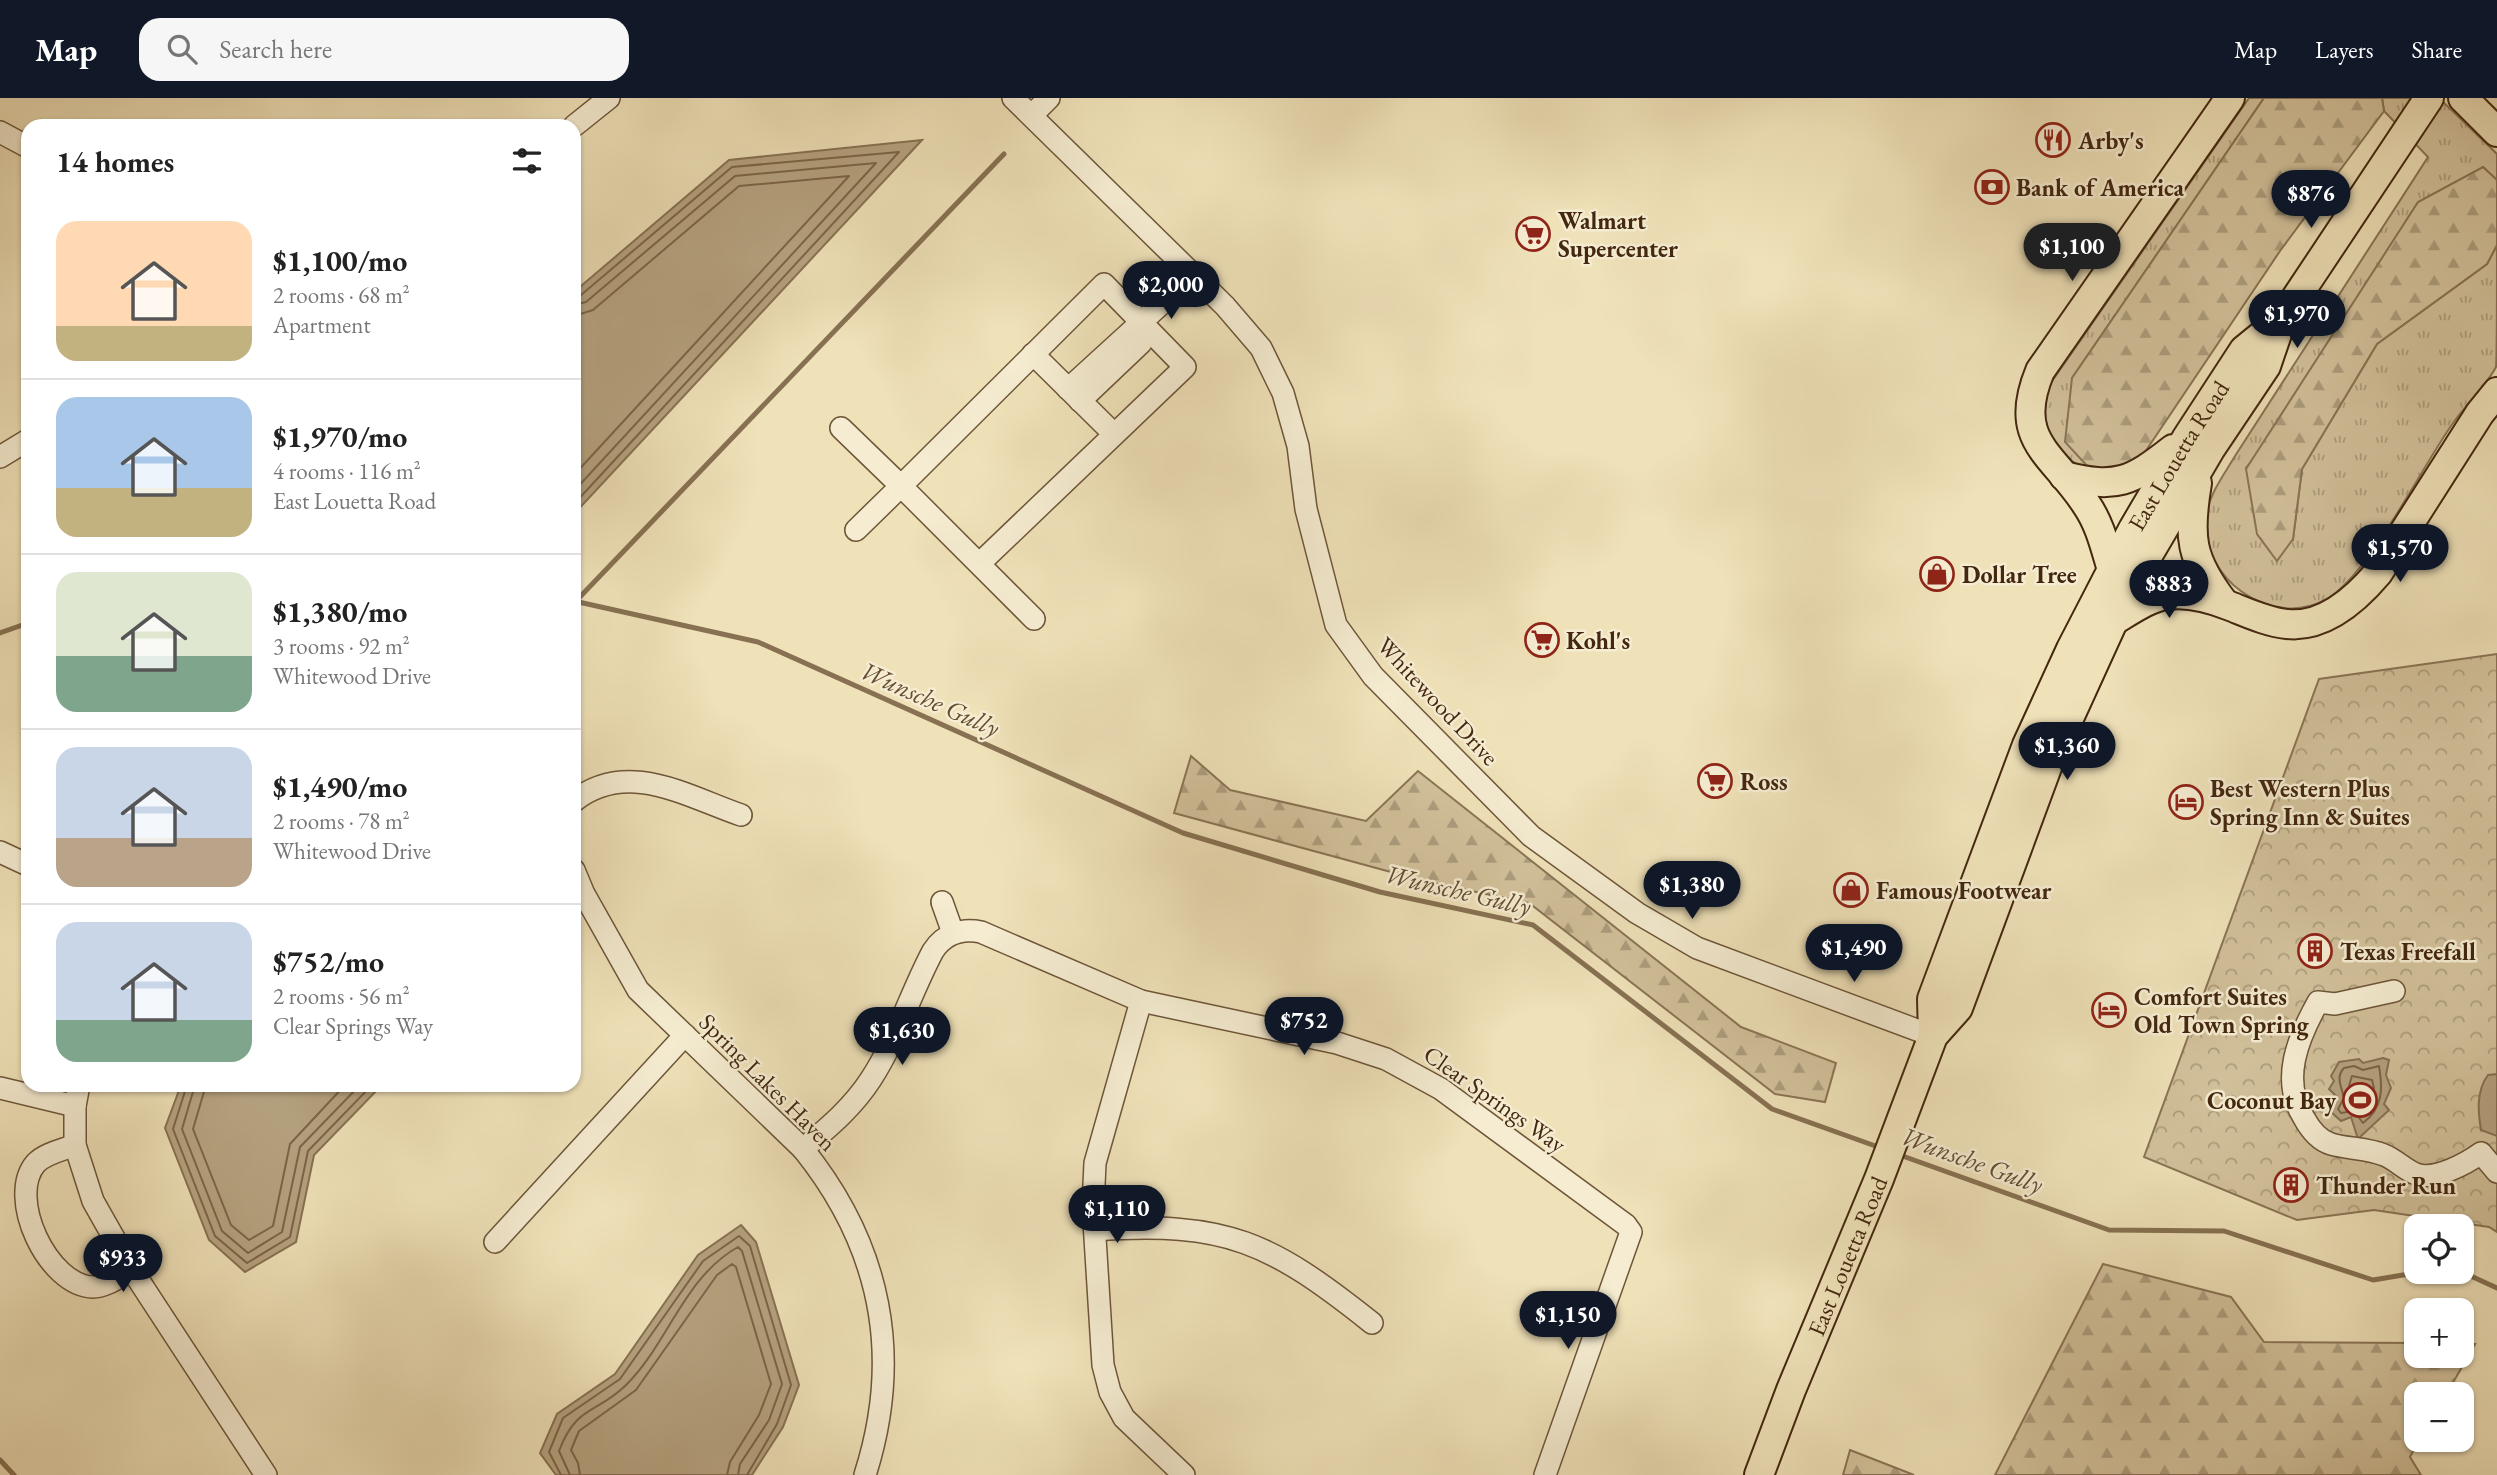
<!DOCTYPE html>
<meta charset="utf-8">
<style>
:root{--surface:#fff;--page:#f6f6f6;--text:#222;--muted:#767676;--line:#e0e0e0;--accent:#111827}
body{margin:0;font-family:"EB Garamond",serif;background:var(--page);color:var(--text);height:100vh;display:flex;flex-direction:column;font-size:26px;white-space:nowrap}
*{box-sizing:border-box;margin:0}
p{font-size:23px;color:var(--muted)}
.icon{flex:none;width:38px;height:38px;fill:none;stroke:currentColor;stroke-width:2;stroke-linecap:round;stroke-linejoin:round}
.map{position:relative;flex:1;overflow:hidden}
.details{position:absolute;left:21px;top:21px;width:560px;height:973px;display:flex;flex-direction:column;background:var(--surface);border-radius:21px;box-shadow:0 2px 5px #0004}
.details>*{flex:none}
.buttons{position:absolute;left:2404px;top:1116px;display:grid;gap:14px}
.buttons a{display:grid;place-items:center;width:70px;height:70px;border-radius:14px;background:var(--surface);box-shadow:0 2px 5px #0004;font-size:35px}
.price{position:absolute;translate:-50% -60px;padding:0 16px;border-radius:24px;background:var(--accent);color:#fff;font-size:23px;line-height:46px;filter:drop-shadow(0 2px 4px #0008)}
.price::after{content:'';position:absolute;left:50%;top:42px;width:21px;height:16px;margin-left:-10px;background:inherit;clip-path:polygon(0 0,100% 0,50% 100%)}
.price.current{background:#222;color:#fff}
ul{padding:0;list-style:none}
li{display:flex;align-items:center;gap:21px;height:175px;padding:0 35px}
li+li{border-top:2px solid var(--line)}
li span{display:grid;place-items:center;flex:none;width:196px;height:140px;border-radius:21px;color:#555}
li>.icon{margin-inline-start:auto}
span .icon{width:84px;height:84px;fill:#fffc;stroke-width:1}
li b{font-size:30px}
h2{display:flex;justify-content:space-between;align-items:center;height:84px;padding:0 35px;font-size:30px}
header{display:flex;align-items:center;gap:42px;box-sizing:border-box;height:98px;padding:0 35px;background:var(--accent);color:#fff}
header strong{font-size:33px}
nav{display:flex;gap:38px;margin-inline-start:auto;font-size:24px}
.search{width:490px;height:63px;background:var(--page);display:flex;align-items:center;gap:18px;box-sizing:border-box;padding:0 24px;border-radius:21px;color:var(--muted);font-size:26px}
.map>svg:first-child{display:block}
.grass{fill:url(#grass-tufts);stroke:#8a7455;stroke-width:2}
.forest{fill:url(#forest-firs);stroke:#8a7455;stroke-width:2}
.park{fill:url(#park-crowns);stroke:#8a7455;stroke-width:2}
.water{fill:#b5a27f;stroke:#877152;stroke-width:2}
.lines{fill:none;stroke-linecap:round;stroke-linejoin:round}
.shore{stroke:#7c6447;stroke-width:2}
.stream{stroke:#877152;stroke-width:5}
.minor-casing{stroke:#6e5639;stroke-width:24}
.major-casing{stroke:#43270f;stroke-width:32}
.minor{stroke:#f5ecd1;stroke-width:21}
.major{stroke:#efe1b8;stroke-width:28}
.labels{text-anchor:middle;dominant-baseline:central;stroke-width:5;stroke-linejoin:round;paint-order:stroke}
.poi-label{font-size:24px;font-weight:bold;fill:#43270f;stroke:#f5ecd1;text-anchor:start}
.street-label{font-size:24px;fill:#43270f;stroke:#f5ecd1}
.water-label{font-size:26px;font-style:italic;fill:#654c31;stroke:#f5ecd1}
</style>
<header>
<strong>Map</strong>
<div class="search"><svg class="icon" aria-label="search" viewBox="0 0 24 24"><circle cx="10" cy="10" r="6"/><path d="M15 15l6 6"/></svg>Search here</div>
<nav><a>Map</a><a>Layers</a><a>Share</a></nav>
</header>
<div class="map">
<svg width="2497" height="1377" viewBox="0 0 2497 1377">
<defs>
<pattern id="grass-tufts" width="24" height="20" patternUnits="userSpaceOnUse" patternTransform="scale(1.75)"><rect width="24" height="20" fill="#d2c19b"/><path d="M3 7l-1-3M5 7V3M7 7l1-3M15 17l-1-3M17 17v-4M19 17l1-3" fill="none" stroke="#ac9d7d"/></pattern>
<pattern id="forest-firs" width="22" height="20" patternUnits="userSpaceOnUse" patternTransform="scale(1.75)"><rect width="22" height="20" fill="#d2c19b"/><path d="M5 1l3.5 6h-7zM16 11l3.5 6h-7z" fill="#ac9d7d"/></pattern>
<pattern id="park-crowns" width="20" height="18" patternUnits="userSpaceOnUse" patternTransform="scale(1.75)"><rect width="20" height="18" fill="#d2c19b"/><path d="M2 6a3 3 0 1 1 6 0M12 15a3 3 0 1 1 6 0" fill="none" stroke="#ac9d7d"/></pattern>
</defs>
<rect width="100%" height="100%" fill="#efe1b8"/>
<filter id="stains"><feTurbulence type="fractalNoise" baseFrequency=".00286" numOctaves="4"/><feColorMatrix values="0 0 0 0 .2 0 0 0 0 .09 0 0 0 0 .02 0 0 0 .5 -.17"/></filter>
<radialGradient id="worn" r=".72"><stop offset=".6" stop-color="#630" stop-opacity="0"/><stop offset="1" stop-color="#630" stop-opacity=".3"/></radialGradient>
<g class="grass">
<path d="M 2249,0 L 2264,0 L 2072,280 L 2090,371 C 2050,360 2039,326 2048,289 Z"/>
<path d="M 2382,0 L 2439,0 L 2497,56 L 2497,82 L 2483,69 L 2246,370 L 2293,441 L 2302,371 L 2377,246 L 2487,166 L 2497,147 C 2497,165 2497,259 2496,269 C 2485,290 2464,308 2451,328 C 2420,372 2368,479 2325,502 C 2270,531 2200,480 2206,420 C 2208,397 2224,377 2235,358 L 2428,59 L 2384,13 Z"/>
</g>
<g class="forest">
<path d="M 2264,0 L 2382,0 L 2384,13 L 2280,153 L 2145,354 C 2127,368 2112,372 2090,371 L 2065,344 L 2072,280 Z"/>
<polygon points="2483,69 2497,82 2497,147 2487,166 2377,246 2302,371 2293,441 2277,463 2257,436 2246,371 2418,104"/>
<polygon points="1191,658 1230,692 1366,723 1418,673 1741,929 1836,965 1825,1004 1775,996 1529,805 1424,783 1174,715"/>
<polygon points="2103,1166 2231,1199 2264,1244 2417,1245 2417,1258 2462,1258 2462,1246 2475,1246 2446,1297 2417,1297 2417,1342 2419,1342 2410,1359 2421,1377 1995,1377"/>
<polygon points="1850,1352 1914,1377 1843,1377"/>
</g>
<polygon class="park" points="2497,556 2497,1134 2489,1129 2374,1112 2297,1122 2144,1059 2319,581"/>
<g class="water">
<polygon points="922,42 574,416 574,194 729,62"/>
<polygon points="2383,960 2389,962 2386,977 2391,990 2384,1006 2389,1012 2358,1041 2351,1019 2341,1023 2330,1013 2337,999 2329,991 2334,983 2331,978 2339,964 2359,961 2363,965"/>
<path d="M 2497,976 L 2497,1038 L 2481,1032 C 2478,1014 2476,993 2488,977 Z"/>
<polygon points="181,987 382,987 314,1057 296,1144 245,1174 209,1142 165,1030"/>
<polygon points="741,1127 756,1144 799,1287 783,1329 752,1377 556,1377 540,1355 557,1316 615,1276 698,1157"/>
</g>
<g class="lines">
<g class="shore">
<polyline points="574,199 581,197 732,69 899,54 574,406"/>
<polyline points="574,207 586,204 735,78 876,65 574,393"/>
<polyline points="574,218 593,212 739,88 849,78 574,377"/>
<path d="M 2354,968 L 2363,972 L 2379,968 C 2383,991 2383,1010 2363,1025 L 2354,1013 L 2341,1015 L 2338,1011 L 2344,1000 C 2342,990 2335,979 2344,970 Z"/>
<polygon points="2352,978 2372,982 2374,990 2367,1010 2353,1003 2349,988"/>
<polyline points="187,987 173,1031 215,1138 247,1165 290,1139 308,1053 372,987"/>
<polyline points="195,987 182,1031 222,1133 248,1155 282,1134 300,1049 360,987"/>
<polyline points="206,987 193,1031 231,1127 249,1142 273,1128 290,1046 345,987"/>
<polyline points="561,1377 549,1354 563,1320 620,1281 703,1163 739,1138 750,1148 791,1287 777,1326 747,1377"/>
<path d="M 570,1377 L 559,1353 C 576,1307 597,1316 626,1287 C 668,1246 684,1179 738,1149 L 742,1153 L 782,1286 L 769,1322 L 740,1366 L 738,1377"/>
<polyline points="580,1377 578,1365 571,1352 579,1333 636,1292 717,1177 732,1166 736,1169 771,1286 759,1317 730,1364 727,1377"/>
</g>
<g class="stream">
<polyline points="574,503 758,544 1183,735 1380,794 1533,827 1772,1011 1881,1050"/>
<polyline points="576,503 1004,56"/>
<polyline points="0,535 28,525"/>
<polyline points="1897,1056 2109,1132 2224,1133 2373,1182 2421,1174"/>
<polyline points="2462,1174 2497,1190"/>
<polyline points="0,1362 14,1377"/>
</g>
<g class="minor-casing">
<g id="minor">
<polyline points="1013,0 1225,208 1261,250 1283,295 1298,348 1306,411 1336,527 1373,578 1531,738 1637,815 1697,850 1933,938"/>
<polyline points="1032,17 1049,0"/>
<polyline points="574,28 609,0"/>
<polyline points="0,34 28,49"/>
<polyline points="1033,256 1114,336"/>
<polyline points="1068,291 1193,177"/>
<polyline points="1080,303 1141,245 1143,225"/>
<polyline points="841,330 901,388 856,432"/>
<polyline points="0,359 28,342"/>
<polyline points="979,466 1185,269 1104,186 901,388 1034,521"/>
<path d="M 574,703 C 627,661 686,698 741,717"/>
<polyline points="0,754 28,767"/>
<path d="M 574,772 L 584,796 L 638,892 L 803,1051 C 881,1148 903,1258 865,1377"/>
<polyline points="942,804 953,835"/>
<path d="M 2394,893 L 2335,906 L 2318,904 C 2298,940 2280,982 2304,1020 C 2310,1031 2318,1042 2331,1046 C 2348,1051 2367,1050 2384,1057 C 2395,1061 2405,1072 2416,1076 C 2435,1083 2467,1065 2481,1055 L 2497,1074"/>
<polyline points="1141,903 1095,1065 1093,1108 1103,1267 1110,1294 1124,1320 1184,1377"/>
<polyline points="79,987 75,1008 75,1047 93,1103 132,1172 266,1377"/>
<polyline points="0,990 75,1008"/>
<path d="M 75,1047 C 63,1052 46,1055 36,1065 C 6,1099 48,1188 93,1189 C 106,1189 120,1178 132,1172"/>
<path d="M 803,1051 C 829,1029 853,1009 871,981 C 897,941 911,894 933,853 C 944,836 961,830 981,834 L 1141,903 L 1337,945 L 1386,961 L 1441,991 L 1626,1127 L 1631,1134 L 1545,1377"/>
<path d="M 1095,1132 C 1227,1123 1270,1144 1372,1225"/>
<polyline points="495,1144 685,937"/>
</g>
</g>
<g class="major-casing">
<g id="major">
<polyline points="2463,0 2497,34"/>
<path d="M 2064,378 C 2117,391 2131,384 2173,351"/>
<path d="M 2197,385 C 2188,438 2190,461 2224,505"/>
<path d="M 2112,472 C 2105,449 2100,426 2086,406 C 2053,355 2011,343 2040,273 L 2230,0"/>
<path d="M 2113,523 C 2130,513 2147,500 2167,497 C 2189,494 2210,500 2230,508 C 2248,515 2267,524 2287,526 C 2324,530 2356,501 2378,475 L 2480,315 L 2497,294"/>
<path id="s1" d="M 1933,938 L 1932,901 L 2027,647 L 2071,551 L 2133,431 L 2186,341 L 2244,252 L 2282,221"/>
<path id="s2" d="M 1759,1377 L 1791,1292 L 1879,1081 L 1933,938 L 1958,910 L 2049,664 L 2127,493 L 2211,350 L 2266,268 L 2282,221 L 2429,0"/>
</g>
</g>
<use href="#minor" class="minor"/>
<use href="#major" class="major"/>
</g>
<defs>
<g id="restaurant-ring" transform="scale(1.75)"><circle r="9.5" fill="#f5ecd1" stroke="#8f2418" stroke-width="1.5"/><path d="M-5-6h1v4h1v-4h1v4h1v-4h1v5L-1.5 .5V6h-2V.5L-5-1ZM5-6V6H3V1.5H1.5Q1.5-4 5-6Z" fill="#8f2418"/></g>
<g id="bank-ring" transform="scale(1.75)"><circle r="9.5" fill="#f5ecd1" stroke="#8f2418" stroke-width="1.5"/><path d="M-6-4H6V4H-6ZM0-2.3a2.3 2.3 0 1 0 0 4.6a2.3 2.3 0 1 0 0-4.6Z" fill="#8f2418"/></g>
<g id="supermarket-ring" transform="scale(1.75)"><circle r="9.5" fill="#f5ecd1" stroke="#8f2418" stroke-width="1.5"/><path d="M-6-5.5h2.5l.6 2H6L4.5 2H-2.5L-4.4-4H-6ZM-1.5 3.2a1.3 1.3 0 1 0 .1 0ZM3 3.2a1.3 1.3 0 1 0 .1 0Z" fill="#8f2418"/></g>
<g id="shop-ring" transform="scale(1.75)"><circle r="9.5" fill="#f5ecd1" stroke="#8f2418" stroke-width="1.5"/><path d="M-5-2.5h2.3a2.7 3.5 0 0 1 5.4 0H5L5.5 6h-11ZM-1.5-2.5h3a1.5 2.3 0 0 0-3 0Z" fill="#8f2418"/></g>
<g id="hotel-ring" transform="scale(1.75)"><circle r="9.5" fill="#f5ecd1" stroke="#8f2418" stroke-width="1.5"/><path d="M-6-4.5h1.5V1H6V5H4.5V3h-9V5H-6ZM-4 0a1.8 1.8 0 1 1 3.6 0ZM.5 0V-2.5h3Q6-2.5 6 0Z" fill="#8f2418"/></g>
<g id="building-ring" transform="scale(1.75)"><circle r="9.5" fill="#f5ecd1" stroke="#8f2418" stroke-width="1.5"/><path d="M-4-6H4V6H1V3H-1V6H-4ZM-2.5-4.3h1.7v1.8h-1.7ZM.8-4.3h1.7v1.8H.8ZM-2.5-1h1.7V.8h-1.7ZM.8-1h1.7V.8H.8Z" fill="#8f2418"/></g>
<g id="stadium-ring" transform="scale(1.75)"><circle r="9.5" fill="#f5ecd1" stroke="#8f2418" stroke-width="1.5"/><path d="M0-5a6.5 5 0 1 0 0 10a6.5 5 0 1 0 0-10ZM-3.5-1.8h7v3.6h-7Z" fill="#8f2418"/></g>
</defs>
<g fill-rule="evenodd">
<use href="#restaurant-ring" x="2053" y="42"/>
<use href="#bank-ring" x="1992" y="89"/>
<use href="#supermarket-ring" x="1533" y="136"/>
<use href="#shop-ring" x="1937" y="476"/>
<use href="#supermarket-ring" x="1542" y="542"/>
<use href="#supermarket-ring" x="1715" y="683"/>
<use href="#hotel-ring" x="2186" y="704"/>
<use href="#shop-ring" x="1851" y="792"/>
<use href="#building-ring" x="2315" y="853"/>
<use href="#hotel-ring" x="2109" y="912"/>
<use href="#stadium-ring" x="2360" y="1002"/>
<use href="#building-ring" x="2291" y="1087"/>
</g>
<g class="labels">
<g class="poi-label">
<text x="2078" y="42">Arby's</text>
<text x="2016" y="89">Bank of America</text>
<text x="1558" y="122">Walmart<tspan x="1558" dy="28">Supercenter</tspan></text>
<text x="1962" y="476">Dollar Tree</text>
<text x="1566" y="542">Kohl's</text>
<text x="1740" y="683">Ross</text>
<text x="2210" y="690">Best Western Plus<tspan x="2210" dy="28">Spring Inn &amp; Suites</tspan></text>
<text x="1876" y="792">Famous Footwear</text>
<text x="2340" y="853">Texas Freefall</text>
<text x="2134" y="898">Comfort Suites<tspan x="2134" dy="28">Old Town Spring</tspan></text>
<text x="2336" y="1002" text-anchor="end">Coconut Bay</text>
<text x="2316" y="1087">Thunder Run</text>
</g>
<g class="street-label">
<text stroke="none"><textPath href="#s1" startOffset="635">East Louetta Road</textPath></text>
<text transform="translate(1438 603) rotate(47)">Whitewood Drive</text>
<text transform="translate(768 984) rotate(45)">Spring Lakes Haven</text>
<text transform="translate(1495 1001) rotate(35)">Clear Springs Way</text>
<text stroke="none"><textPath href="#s2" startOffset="236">East Louetta Road</textPath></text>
</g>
<g class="water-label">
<text transform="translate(930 601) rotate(24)">Wunsche Gully</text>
<text transform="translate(1458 792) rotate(13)">Wunsche Gully</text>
<text transform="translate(1972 1062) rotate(20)">Wunsche Gully</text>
</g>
</g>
<rect width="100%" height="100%" filter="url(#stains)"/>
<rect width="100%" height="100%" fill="url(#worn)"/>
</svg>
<div class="buttons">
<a><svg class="icon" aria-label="locate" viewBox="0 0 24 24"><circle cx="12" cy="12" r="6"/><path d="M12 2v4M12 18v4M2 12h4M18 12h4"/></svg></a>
<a>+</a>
<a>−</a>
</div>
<b class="price" style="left:2311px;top:132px">$876</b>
<b class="price current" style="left:2072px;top:185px">$1,100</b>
<b class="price" style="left:1171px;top:223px">$2,000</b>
<b class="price" style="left:2297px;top:252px">$1,970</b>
<b class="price" style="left:2400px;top:486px">$1,570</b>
<b class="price" style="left:2169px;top:522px">$883</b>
<b class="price" style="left:2067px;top:684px">$1,360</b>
<b class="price" style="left:1692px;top:823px">$1,380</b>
<b class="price" style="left:1854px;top:886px">$1,490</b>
<b class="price" style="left:1304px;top:959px">$752</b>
<b class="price" style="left:902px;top:969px">$1,630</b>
<b class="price" style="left:1117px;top:1147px">$1,110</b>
<b class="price" style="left:123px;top:1196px">$933</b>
<b class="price" style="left:1568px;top:1253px">$1,150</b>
<section class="details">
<h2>14 homes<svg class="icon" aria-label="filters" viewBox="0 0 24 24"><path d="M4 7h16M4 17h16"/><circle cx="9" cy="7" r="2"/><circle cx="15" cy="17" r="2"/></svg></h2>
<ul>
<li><span style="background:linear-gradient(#ffd9b3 75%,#c2b280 0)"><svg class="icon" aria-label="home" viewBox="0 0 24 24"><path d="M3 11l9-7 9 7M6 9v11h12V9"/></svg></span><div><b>$1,100/mo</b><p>2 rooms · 68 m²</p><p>Apartment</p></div></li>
<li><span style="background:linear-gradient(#a9c7e8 65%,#c2b280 0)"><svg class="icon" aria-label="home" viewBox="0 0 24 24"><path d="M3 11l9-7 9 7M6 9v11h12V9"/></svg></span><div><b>$1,970/mo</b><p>4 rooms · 116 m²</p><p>East Louetta Road</p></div></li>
<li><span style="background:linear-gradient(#dfe7d0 60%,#7fa58c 0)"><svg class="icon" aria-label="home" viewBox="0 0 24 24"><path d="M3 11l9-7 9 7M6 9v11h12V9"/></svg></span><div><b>$1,380/mo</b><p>3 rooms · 92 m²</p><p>Whitewood Drive</p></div></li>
<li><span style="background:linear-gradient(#c9d6e8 65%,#b9a48a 0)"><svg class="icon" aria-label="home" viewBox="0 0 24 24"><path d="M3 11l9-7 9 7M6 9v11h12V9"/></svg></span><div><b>$1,490/mo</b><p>2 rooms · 78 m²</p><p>Whitewood Drive</p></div></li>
<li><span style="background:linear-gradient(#c9d6e8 70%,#7fa58c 0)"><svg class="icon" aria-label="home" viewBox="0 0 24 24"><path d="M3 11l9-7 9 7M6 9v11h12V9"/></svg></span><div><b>$752/mo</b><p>2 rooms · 56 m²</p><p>Clear Springs Way</p></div></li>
</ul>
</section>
</div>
